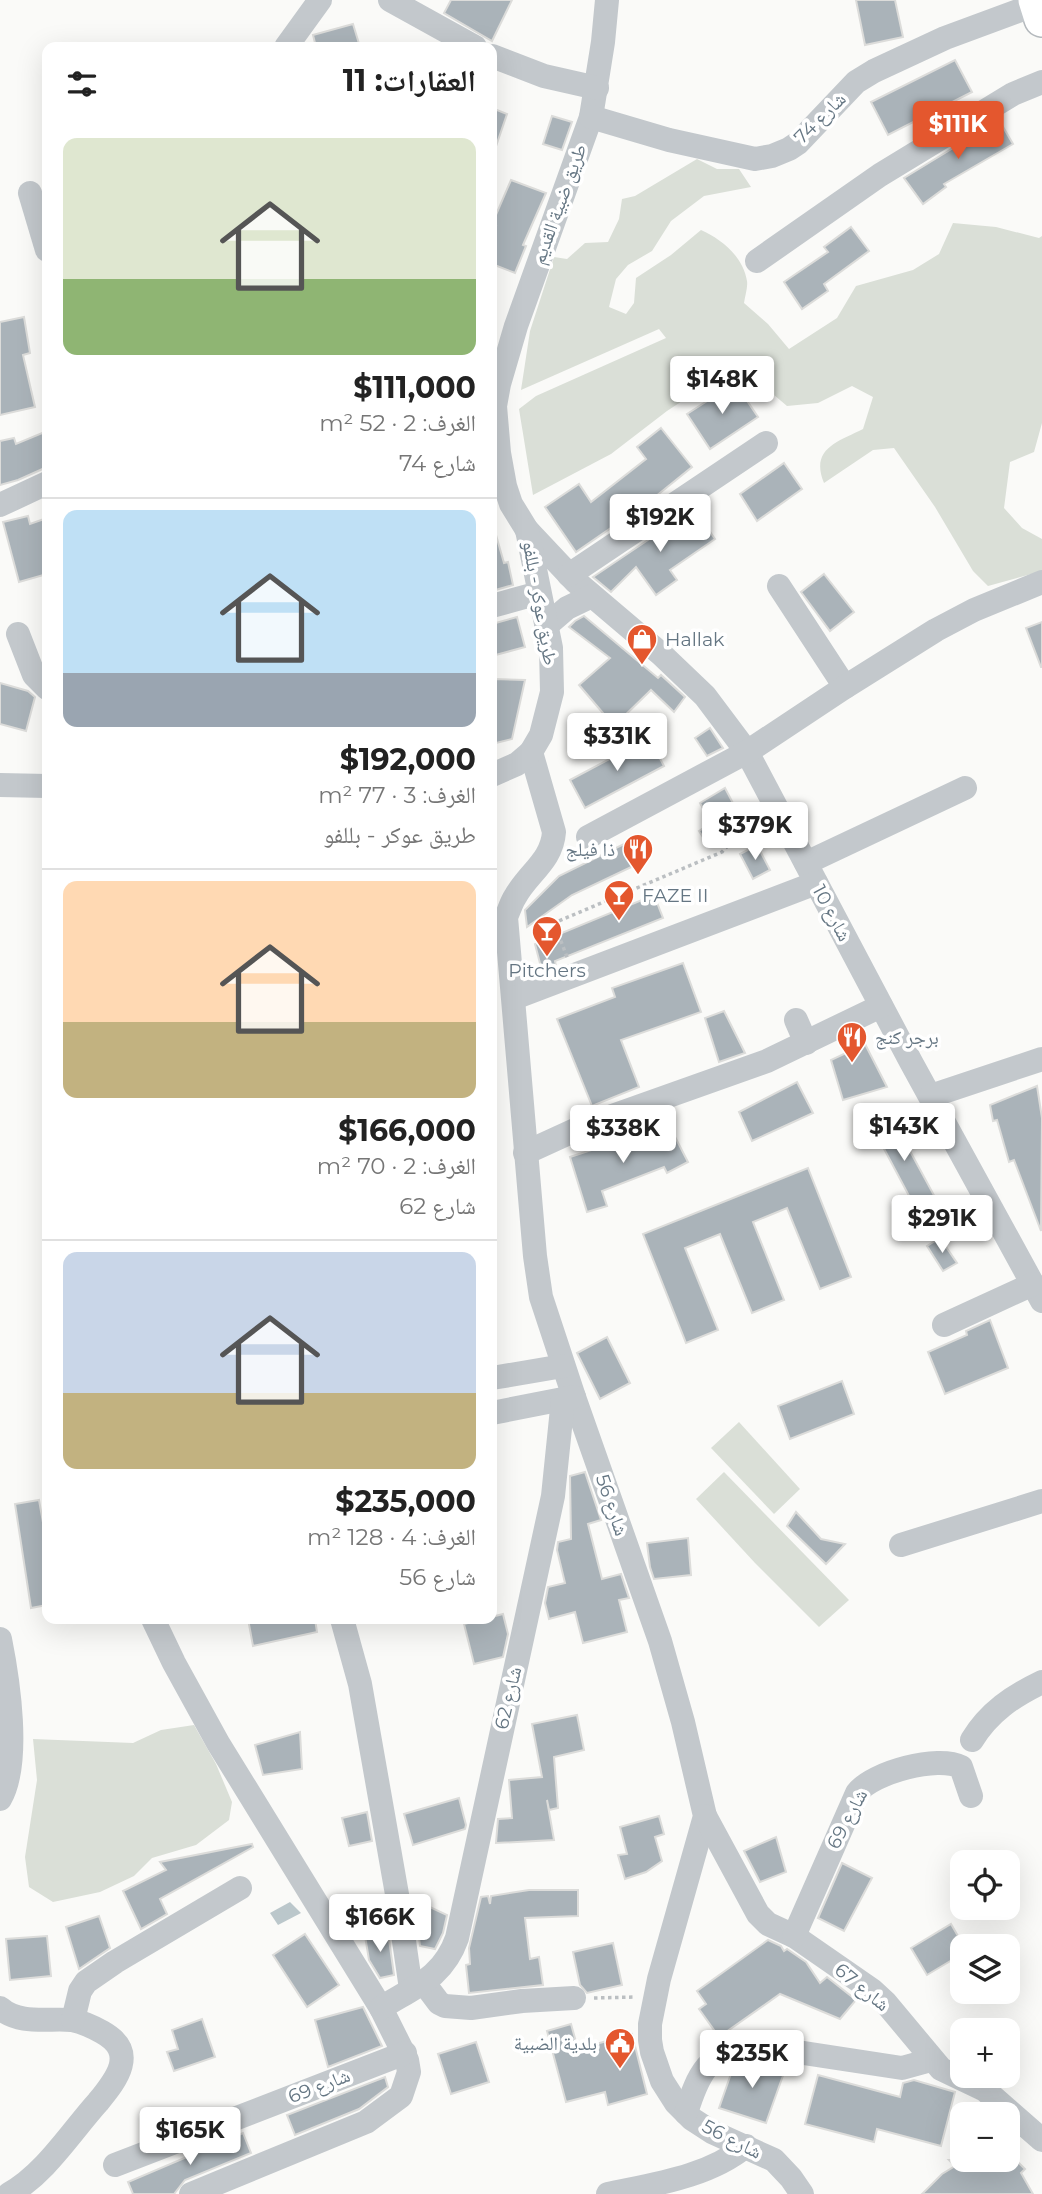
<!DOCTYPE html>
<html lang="ar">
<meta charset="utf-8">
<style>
:root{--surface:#fff;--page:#f2f2f2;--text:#222;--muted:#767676;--line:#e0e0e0;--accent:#e4572e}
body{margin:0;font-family:Montserrat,"Noto Naskh Arabic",sans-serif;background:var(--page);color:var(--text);direction:rtl;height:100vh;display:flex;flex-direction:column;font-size:26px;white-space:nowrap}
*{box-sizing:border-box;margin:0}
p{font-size:23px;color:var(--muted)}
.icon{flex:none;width:38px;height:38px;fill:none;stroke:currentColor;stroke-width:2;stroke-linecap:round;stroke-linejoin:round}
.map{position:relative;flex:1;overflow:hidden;direction:ltr}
.details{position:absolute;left:42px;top:42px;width:455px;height:1582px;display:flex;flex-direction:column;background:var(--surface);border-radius:14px;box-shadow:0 7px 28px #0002;direction:rtl}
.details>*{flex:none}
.controls{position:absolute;left:950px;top:1850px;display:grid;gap:14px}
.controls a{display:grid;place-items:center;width:70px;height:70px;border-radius:14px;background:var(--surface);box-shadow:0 7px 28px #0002;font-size:35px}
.price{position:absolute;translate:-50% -60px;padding:0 16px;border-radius:7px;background:#fff;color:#222;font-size:23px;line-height:46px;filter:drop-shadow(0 2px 4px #0008)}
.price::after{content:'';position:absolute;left:50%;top:42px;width:21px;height:16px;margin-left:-10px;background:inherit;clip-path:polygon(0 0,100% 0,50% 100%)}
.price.on{background:var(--accent);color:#fff}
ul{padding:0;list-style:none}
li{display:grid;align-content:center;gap:14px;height:371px;padding:0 21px}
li+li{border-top:2px solid var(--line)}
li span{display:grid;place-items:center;height:217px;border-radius:14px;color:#555}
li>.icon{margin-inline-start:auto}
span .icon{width:126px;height:126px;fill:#fffc;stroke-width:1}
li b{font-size:30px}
h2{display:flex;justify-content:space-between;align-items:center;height:84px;padding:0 21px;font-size:30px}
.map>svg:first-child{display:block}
.green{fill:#dadfd7}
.water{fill:#bbc7cb}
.building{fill:#aab3b9;stroke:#dcdcda;stroke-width:2}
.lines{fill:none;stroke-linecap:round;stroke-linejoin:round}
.highway-casing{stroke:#b4b9bd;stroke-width:38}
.path{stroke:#bbbfc2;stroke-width:3.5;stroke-dasharray:3.5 3.5;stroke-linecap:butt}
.minor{stroke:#c3c8cc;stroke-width:24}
.highway{stroke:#fff;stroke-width:35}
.labels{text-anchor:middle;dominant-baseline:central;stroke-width:7;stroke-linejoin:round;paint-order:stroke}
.street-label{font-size:19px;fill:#657683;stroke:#fff}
.poi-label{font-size:19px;fill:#657683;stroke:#fff;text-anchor:start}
</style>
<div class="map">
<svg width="1042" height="2194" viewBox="0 0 1042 2194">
<rect width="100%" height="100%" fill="#fafaf8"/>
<g class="green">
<path d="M 697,159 L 717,169 L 739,169 L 751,187 L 704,196 L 671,221 L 652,251 L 628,265 L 616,279 L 609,307 L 626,314 L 634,303 L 636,278 L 671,255 L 701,230 C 721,239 743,256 747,281 C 748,287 745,296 744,303 L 768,324 L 789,349 L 837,318 L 856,286 L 913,270 L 939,254 L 953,223 L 996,227 L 1039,238 L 1042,236 L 1042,423 L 1034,452 L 1010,462 L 1004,508 L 1022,528 L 1042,539 L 1042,571 L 988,586 L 973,571 L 935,507 L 894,448 L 873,450 L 824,483 C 810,449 837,442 863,429 L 873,397 L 852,386 L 818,403 L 787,406 L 741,367 L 708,384 L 667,411 L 611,454 L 533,495 L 519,409 L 536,396 L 666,338 L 659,329 L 521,390 L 530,331 L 554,257 L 567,259 L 585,243 L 608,242 L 619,219 L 622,199 L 635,196 Z"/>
<polygon points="739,1422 800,1489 774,1514 711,1448"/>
<polygon points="724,1472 849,1600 819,1627 755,1563 696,1499"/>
<polygon points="194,1725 216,1764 232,1802 229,1820 196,1845 152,1858 134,1876 100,1892 53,1902 29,1887 25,1857 37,1780 33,1739 133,1743 161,1730"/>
</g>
<polygon class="water" points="290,1902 301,1913 278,1925 270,1913"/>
<g class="building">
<polygon points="451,0 512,0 492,41 444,13"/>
<polygon points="856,0 895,0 903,37 865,45"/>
<polygon points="353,24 360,47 316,47 313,35"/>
<polygon points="955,60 972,92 888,135 871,102"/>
<polygon points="492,108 507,114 494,152 492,151"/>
<polygon points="552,116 572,122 562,150 543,144"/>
<polygon points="999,120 1013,144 944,184 946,187 923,204 904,178"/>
<polygon points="511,180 546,193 523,245 526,246 515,273 492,264 492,237 496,226 492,224"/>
<polygon points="851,227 869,251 824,284 828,291 802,309 784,282 828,252 824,247"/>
<polygon points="24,317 30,353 23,355 35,407 0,415 0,322"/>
<polygon points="735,383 758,417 710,449 687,414"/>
<polygon points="661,428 692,467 650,501 576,552 545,507 579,484 591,502 646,459 637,447"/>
<polygon points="47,431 47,467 18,480 0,485 0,441 14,438 16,444"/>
<polygon points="784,463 802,489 757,521 740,494"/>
<polygon points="694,509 715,539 670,570 677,580 656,595 636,567 611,592 593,577"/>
<polygon points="28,516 30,524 47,518 47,574 19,582 3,522"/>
<polygon points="496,535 504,563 508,562 513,585 492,591 492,536"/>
<polygon points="824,574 854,612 830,631 801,592"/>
<polygon points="584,616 658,678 661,675 685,697 674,712 651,690 614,726 579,685 610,658 569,627 575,621"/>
<polygon points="517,617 525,647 492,656 492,624"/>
<polygon points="1042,622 1042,667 1041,667 1026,628"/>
<polygon points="492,679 525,680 512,739 492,744"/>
<polygon points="0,683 28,691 35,697 26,731 0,724"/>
<polygon points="710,728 723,748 707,756 695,738"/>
<polygon points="649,738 664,766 585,808 570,780"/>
<polygon points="725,788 735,807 743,804 744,819 706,842 699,831 711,823 700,803"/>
<polygon points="632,840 644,861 572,895 527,927 525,910 559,876"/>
<polygon points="757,845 770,870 753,879 740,854"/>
<polygon points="654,895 663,918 555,961 556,966 542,971 535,944"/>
<polygon points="683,963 701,1012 621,1040 639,1087 592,1106 557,1019 615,997 612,988"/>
<polygon points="724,1011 745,1053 719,1062 705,1018"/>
<polygon points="865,1044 887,1087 843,1100 831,1060"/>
<polygon points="797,1082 813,1113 752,1141 739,1112"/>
<polygon points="1037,1086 1042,1118 1041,1231 1014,1160 1009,1162 997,1120 993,1121 990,1105"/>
<polygon points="891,1116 936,1199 916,1209 873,1128"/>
<polygon points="671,1129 688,1162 667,1173 664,1167 602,1191 607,1206 587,1212 570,1157 610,1144 609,1142 628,1135 633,1148"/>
<polygon points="808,1168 851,1277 820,1289 787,1208 753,1222 784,1300 752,1313 720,1234 685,1248 718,1330 686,1343 643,1234"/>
<polygon points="940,1238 957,1263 943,1271 927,1246"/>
<polygon points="990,1320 1008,1368 945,1394 928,1352 967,1335 966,1331"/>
<polygon points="607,1337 630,1383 600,1399 577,1353"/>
<polygon points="842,1381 854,1414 790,1439 778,1406"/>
<polygon points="585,1472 601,1520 588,1524 602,1579 621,1574 629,1598 619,1600 627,1632 583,1643 575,1612 549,1619 545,1603 548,1587 565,1583 557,1550 558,1542 571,1539 570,1476"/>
<polygon points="39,1500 44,1528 47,1528 47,1605 31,1608 15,1504"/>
<polygon points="796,1512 821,1539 845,1544 826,1564 787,1526"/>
<polygon points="688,1538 691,1575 654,1579 650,1567 647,1543"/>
<polygon points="503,1614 508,1634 503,1657 474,1664 464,1624"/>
<polygon points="248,1619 315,1619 317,1632 253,1646"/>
<polygon points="577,1715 584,1750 554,1757 558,1808 549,1810 547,1800 554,1840 496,1843 498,1819 512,1818 509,1780 542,1777 532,1724"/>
<polygon points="300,1732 302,1769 263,1775 255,1745"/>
<polygon points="459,1798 466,1825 465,1829 413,1845 404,1814"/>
<polygon points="367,1812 372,1841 349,1846 342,1818"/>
<polygon points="659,1816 664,1834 655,1837 662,1861 646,1872 625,1879 618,1855 627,1854 620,1827"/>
<polygon points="776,1837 786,1872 760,1882 744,1851"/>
<polygon points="252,1844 253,1847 160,1899 167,1914 141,1929 123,1891 166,1870 160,1862"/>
<polygon points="842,1863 872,1878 844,1931 818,1918"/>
<polygon points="529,1890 578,1890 578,1916 525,1918 530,1959 539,1957 543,1985 469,1993 466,1965 470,1964 469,1948 481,1897 488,1896 490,1904 491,1896"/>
<polygon points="415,1900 447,1915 443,1933 435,1949 420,1946"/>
<polygon points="99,1916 110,1948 79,1969 66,1927"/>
<polygon points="951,1924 962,1943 962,1954 927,1975 911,1948"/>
<polygon points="388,1932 394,1975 380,1978 369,1960 365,1936"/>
<polygon points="305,1934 339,1985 307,2007 273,1955"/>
<polygon points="47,1936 51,1976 10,1980 6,1939"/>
<polygon points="768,1940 781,1946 784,1951 787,1949 806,1962 820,1983 827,1977 856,2000 840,2019 780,1994 719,2037 699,2009 706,2004 697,1991"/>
<polygon points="613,1943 622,1985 587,1993 580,1985 573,1952"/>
<polygon points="363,2007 382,2046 328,2067 315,2020"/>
<polygon points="202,2019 215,2057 174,2071 167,2052 178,2049 172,2030"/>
<polygon points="571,2024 578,2049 632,2034 647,2094 608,2105 605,2092 566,2102 547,2031"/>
<polygon points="476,2042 489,2082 451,2094 438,2054"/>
<polygon points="752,2060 785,2070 766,2123 719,2108 734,2065"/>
<polygon points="818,2075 900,2097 903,2083 914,2080 955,2092 941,2146 877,2129 874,2142 805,2124"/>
<polygon points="385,2077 388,2087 359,2109 295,2135 287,2115"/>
<polygon points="243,2133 251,2153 185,2180 174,2194 133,2194 128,2182"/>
<polygon points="949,2160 1016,2160 1025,2169 1021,2173 1033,2194 922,2194 942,2174 955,2166"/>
</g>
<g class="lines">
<g class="highway-casing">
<polyline id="highway" points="1036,0 1042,19"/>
</g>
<g class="path">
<path d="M 567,957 L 554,923 L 722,852 C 737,835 743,833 764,835"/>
<polyline points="594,1998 635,1997"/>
</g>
<g class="minor">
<polyline points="390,0 475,47"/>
<polyline points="607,0 603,42 591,117 516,326 499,384 495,406 499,453 505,486 511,504 527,530 575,581 661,654 705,696 747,752 911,1062 1042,1301"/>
<polyline points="286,47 320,0"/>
<polyline points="492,56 544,76 597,88"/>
<polyline points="591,117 669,140 755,159 772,156 789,149 798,143 856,82 874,71 945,38 1037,4"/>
<polyline points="30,193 47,250"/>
<polyline points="757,261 880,175 1013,94 1042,82"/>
<polyline points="0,505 47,483"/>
<polyline points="569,575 766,443"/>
<polyline points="779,586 845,687"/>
<polyline points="492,606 539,593"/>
<polyline points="546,626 567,608 592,596"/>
<polyline points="18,634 34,675 47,688"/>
<path d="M 531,752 L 554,832 C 552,861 528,873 515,897 C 511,903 509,911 506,917 L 535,1256 L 541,1297 L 574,1397 L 660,1641 L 683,1722 L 705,1816 L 659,1979 L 650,2024 L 650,2040 L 652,2052 L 662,2081 L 676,2103 L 692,2119 L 712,2132 L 774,2160 L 791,2178 L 802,2194"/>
<polyline points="492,775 517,764 531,752 541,735 552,692 551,648 527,530"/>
<polyline points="0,785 47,786"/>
<polyline points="588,837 747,752 845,687 936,630 974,610 1042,582"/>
<polyline points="806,863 965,788"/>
<polyline points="514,998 816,883"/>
<polyline points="796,1020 806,1043"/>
<polyline points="931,1096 1042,1059"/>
<polyline points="525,1153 584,1126 767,1061 881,1006"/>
<polyline points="944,1325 1033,1284"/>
<polyline points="492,1378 563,1366"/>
<polyline points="492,1413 563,1399"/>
<polyline points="901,1545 1042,1501"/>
<polyline points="153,1619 174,1663 218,1743 381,2008 407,2060 409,2072 401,2096 366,2122 191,2194"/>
<polyline points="342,1619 360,1684 398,1900 411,1989"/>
<path d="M 0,1639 C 8,1679 21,1763 0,1799"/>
<path d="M 972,1740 C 989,1712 1013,1696 1042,1682"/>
<polyline points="705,1816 758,1914 768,1924 794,1936 872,1990 885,2002 941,2069 985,2090 1042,2140"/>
<path d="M 794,1936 L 857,1793 C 873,1772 938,1755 961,1767 L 971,1796"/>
<polyline points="424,1983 439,2003 445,2006 471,2008 522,2001 574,1998"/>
<path d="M 0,2008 C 19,2025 48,2018 72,2020 C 82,2022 93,2027 102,2032 C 138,2052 117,2079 98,2102 C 71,2132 45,2174 9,2194"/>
<path d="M 381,2008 C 414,1987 443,1978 457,1938 L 553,1496 L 563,1399 L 574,1397"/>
<polyline points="73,2020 80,1991 86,1982 115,1962 240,1888"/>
<path d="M 686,2113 C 698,2074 708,2052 751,2045 L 902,2068 L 931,2060"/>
<polyline points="115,2165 405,2053"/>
<path d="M 608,2194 C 655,2184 708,2177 746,2146"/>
</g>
<use href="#highway" class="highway"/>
</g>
<defs>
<g id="shop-pin" transform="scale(1.575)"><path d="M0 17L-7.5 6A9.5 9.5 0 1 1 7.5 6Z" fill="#e4572e" stroke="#fff"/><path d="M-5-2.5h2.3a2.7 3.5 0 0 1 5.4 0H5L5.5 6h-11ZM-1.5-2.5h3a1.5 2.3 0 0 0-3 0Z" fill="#fff"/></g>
<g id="restaurant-pin" transform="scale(1.575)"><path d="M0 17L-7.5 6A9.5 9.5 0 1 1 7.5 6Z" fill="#e4572e" stroke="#fff"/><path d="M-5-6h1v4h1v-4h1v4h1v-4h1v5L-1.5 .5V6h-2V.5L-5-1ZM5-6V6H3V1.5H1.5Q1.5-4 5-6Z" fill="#fff"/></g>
<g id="bar-pin" transform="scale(1.575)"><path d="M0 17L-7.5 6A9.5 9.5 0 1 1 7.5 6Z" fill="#e4572e" stroke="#fff"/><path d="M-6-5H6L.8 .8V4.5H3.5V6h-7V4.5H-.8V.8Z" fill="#fff"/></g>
<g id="civic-pin" transform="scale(1.575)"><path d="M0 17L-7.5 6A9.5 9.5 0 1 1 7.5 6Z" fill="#e4572e" stroke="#fff"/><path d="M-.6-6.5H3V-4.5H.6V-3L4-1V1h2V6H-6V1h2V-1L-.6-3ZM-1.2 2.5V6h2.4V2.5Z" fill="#fff"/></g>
</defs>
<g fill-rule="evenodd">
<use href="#shop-pin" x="642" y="639"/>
<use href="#restaurant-pin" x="638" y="849"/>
<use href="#bar-pin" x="619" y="895"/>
<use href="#bar-pin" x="547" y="931"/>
<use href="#restaurant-pin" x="852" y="1037"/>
<use href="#civic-pin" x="620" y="2043"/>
</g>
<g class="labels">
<g class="street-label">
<text transform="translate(820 118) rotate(-45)">شارع 74</text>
<text transform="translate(559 204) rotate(-70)">طريق ضبية القديم</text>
<text transform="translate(540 603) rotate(80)">طريق عوكر - بللفو</text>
<text transform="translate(832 913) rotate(62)">شارع 10</text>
<text transform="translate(612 1505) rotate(71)">شارع 56</text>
<text transform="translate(508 1698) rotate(-77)">شارع 62</text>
<text transform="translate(847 1819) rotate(-62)">شارع 69</text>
<text transform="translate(862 1987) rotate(39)">شارع 67</text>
<text transform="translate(319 2086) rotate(-21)">شارع 69</text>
<text transform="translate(732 2139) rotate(27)">شارع 56</text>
</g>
<g class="poi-label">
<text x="665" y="639">Hallak</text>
<text x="615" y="849" text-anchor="end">ذا فيلج</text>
<text x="642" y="895">FAZE II</text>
<text x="547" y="970" text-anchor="middle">Pitchers</text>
<text x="875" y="1037">برجر كنج</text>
<text x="597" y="2043" text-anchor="end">بلدية الضبية</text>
</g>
</g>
</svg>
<div class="controls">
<a><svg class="icon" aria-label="locate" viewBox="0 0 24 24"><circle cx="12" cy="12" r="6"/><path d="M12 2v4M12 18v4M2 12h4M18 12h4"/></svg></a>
<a><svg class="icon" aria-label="layers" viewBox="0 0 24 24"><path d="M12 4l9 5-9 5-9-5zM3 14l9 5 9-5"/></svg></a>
<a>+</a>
<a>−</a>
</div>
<b class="price on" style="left:958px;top:161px">$111K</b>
<b class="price" style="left:722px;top:416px">$148K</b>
<b class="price" style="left:660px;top:554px">$192K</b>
<b class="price" style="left:617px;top:773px">$331K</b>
<b class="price" style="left:755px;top:862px">$379K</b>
<b class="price" style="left:904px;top:1163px">$143K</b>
<b class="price" style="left:623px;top:1165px">$338K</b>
<b class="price" style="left:942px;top:1255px">$291K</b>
<b class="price" style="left:380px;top:1954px">$166K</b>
<b class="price" style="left:752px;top:2090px">$235K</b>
<b class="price" style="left:190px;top:2167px">$165K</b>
<section class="details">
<h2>العقارات: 11<svg class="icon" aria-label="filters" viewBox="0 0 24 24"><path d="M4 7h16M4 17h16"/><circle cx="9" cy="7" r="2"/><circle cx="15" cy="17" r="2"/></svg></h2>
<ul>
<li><span style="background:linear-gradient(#dfe7d0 65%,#8fb573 0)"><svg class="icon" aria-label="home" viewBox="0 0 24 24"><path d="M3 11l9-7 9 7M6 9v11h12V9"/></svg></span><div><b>$111,000</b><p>الغرف: 2 · 52 m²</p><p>شارع 74</p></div></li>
<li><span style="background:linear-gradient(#bfe0f5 75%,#9aa5b1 0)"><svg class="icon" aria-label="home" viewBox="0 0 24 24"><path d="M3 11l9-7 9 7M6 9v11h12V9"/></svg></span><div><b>$192,000</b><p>الغرف: 3 · 77 m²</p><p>طريق عوكر - بللفو</p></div></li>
<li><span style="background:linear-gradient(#ffd9b3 65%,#c2b280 0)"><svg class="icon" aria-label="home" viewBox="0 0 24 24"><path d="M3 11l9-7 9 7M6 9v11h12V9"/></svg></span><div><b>$166,000</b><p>الغرف: 2 · 70 m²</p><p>شارع 62</p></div></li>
<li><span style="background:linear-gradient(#c9d6e8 65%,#c2b280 0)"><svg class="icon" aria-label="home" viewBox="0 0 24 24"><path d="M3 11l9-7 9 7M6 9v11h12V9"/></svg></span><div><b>$235,000</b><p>الغرف: 4 · 128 m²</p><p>شارع 56</p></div></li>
</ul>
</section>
</div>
